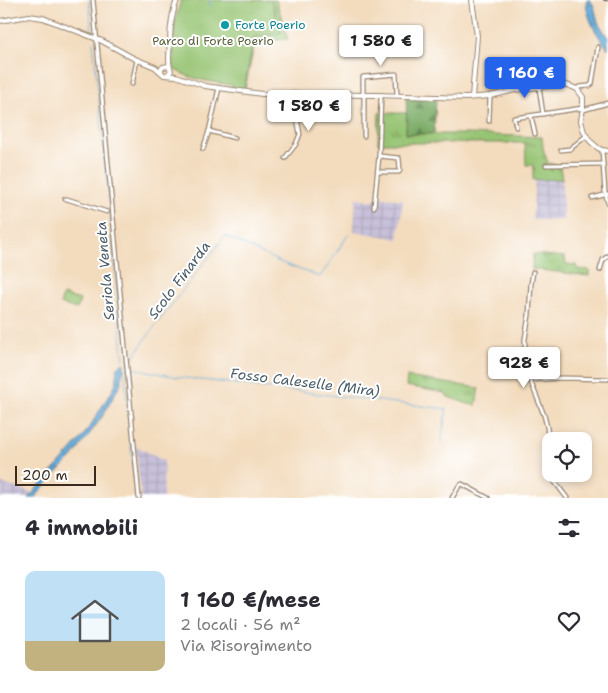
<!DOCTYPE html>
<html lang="it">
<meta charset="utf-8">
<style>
:root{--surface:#fff;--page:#f2f2f3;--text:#2b2b33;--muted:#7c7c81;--accent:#2563eb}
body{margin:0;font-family:"Shantell Sans",sans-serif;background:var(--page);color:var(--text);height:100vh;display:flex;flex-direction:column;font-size:19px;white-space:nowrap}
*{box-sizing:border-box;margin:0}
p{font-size:16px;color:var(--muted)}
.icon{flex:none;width:28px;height:28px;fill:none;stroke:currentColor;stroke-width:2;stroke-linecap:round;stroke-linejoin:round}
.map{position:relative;height:498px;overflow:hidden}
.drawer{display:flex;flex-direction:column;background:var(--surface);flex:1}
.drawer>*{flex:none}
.tools{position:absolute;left:542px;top:432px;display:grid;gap:10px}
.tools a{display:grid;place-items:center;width:50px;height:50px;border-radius:10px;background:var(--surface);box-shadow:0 2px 8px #0003;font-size:25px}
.scale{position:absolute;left:15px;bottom:12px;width:81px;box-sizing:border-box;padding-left:5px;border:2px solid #3b2a1e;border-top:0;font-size:14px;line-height:18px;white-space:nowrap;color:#3b2a1e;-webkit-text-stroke:4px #fff;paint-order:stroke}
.price{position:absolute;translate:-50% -42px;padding:0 11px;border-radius:5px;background:#fff;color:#222;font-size:16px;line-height:32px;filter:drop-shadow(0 1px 2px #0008)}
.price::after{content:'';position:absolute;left:50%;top:30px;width:15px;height:11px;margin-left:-8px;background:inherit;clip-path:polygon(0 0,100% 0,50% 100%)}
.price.on{background:var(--accent);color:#fff}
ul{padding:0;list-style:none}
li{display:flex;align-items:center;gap:15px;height:125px;padding:0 25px}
li span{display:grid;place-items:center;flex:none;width:140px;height:100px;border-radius:10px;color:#555}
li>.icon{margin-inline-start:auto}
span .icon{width:60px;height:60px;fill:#fffc;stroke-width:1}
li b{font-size:21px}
h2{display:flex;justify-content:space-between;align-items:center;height:60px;padding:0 25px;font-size:21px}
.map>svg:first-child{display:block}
.industrial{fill:url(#industrial-grid)}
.grass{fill:url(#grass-tufts);stroke:#697748}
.forest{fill:url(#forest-firs);stroke:#5a6a42}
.green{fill:#97c473;stroke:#697748}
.water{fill:url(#water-ripples);stroke:#4d687a}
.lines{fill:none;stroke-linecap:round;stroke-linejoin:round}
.stream{stroke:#5fa7d6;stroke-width:1}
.minor-casing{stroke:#97836e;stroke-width:5.5}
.tertiary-casing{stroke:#97836e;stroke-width:6}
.minor{stroke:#fff;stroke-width:3}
.tertiary{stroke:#fff;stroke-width:4}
.rail{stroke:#3b2a1e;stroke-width:1;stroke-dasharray:8 4;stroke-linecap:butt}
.culture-dot{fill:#0f9aa8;stroke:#fff;stroke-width:2}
.labels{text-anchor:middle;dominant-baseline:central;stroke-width:4;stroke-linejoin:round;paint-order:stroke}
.culture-label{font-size:12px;fill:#0d838f;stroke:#fff;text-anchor:start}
.park-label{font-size:12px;fill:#5b603c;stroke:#fff}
.water-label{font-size:14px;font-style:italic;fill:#495c68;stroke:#fff}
</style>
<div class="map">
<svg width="608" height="498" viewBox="0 0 608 498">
<defs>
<pattern id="industrial-grid" width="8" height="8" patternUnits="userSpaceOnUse" patternTransform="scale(1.25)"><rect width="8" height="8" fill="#c7c0d9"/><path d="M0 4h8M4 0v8" fill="none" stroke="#aca5ba"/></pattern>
<pattern id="grass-tufts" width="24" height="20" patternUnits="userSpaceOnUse" patternTransform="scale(1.25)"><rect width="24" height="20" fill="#97c473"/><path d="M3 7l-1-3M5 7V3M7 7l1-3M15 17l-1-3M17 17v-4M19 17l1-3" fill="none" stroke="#7c9f5e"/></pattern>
<pattern id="forest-firs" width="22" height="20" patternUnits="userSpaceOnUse" patternTransform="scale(1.25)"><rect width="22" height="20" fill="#79aa65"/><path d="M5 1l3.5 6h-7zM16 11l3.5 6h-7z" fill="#648b53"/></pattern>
<pattern id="water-ripples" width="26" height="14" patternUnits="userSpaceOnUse" patternTransform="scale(1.25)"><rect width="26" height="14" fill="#5fa7d6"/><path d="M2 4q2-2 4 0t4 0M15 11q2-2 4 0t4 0" fill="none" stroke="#5088ad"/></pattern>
</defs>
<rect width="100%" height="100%" fill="#fff"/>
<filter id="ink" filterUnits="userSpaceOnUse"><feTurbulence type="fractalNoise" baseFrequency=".02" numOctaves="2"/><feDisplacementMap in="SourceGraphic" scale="10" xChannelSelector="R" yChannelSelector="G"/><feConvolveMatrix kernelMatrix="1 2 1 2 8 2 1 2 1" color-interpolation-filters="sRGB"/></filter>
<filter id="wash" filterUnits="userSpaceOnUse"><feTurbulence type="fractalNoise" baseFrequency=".0096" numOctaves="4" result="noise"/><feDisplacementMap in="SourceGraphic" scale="20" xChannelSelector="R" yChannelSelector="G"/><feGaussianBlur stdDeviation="1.12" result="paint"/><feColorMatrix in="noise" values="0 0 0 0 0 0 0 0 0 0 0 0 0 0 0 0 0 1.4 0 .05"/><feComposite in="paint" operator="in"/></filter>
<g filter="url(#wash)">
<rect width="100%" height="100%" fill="#f3dcbe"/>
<g class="industrial">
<polygon points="562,179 563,220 532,220 535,180"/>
<polygon points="376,197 403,200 398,239 354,231 356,198 374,201"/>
<polygon points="136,446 164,461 163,498 141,498"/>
<polygon points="0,483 33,493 29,498 0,498"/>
</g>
<g class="grass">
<polygon points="271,0 276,0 288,39 255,42 245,89 244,89 254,37 281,33"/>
<polygon points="379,113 407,113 406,134 468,134 542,137 543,148 548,163 560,166 562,179 533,180 533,165 526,165 525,143 378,143"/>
<polygon points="533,254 565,257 566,264 576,265 577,269 589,270 589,276 532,269"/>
<polygon points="407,377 479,388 476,405 468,404 448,397 445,393 406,386"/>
</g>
<path class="forest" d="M 406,98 L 436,100 L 434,133 L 406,134 C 406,121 407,111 406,98 Z"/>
<g class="green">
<path d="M 181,0 L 271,0 L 281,33 L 254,37 L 244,89 L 234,88 L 232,85 C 213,82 192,80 175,70 L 173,64 L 175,21 Z"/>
<polygon points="63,295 80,300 77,309 60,304"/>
</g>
<g class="water">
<path d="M 586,0 L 590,0 L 594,6 L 598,22 L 608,38 L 608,49 C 597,35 586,18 586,0 Z"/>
<path d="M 122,364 L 124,364 L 124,369 L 122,373 L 121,383 L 102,417 L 72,458 L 45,485 L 35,498 L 29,498 C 41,482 55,469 68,454 C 82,439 94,421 104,403 C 113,390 118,385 117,368 Z"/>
</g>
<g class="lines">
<g class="stream">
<polyline points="89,0 92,32"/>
<polyline points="210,0 210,7"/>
<polyline points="93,41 110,211 136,498"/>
<polyline points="129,363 155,326 225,236 282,263 320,277 348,235"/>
<polyline points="129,367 177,377 447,409 443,430 442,443"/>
<polyline points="85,441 91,432"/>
<polyline points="42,489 56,474"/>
</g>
</g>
</g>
<g filter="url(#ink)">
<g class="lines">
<g class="minor-casing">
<g id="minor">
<polyline points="93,0 139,498"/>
<polyline points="132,84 137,60"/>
<polyline points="539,87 543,114"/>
<polyline points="577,89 579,87 589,86 592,84 598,47"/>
<polyline points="363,95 363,77 396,74 397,95"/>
<polyline points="583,110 608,103"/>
<polyline points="531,116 535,134"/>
<polyline points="489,121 490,96"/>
<polyline points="516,127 514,118 583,108"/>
<polyline points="209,131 235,138"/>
<polyline points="364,136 364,95"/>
<polyline points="203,149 209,131 219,88"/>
<polyline points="561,150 570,149 586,136"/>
<polyline points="602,150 605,192 608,203"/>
<polyline points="285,158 296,144 300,134 297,119 298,95"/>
<polyline points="546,165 603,164"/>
<polyline points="378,172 399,172 400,170 399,158 379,156"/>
<polyline points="592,198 608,194"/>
<polyline points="65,199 67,199 107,212"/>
<polyline points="374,207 379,156 381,95"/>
<polyline points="600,270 603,260 608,256"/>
<polyline points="533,272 531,284 529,315 525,339 525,355 532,385 544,415 547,427 552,478 567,498"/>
<polyline points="531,380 561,378 608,379"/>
<polyline points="452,498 459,486 462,484 488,498"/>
</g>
</g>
<g class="tertiary-casing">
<g id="tertiary">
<polyline points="472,0 477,36 472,97"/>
<polyline points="0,21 29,16 43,18 102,41 133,58 155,67 164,75 176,76 205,86 262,94 376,95 466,98 490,96 515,90 556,85 567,85 577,89 583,97 583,108 581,121 584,132 590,141 598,148 602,150 608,151"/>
<path d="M 170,68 C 168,60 169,52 170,44 C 170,28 171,15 177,0"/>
<polyline points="161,72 161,69 163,67 168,66 170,68 171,71 167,75"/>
</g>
</g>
<use href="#minor" class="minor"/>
<use href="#tertiary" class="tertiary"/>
<polyline class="rail" points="603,0 608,1"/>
</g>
</g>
<circle class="culture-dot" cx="225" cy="25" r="5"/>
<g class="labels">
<g class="culture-label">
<text x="235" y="25">Forte Poerio</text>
</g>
<g class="park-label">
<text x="213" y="41">Parco di Forte Poerio</text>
</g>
<g class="water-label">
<text transform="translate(105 271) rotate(-95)">Seriola Veneta</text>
<text transform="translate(179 280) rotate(-53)">Scolo Finarda</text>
<text transform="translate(305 382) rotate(7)">Fosso Caleselle (Mira)</text>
</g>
</g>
</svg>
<div class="tools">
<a><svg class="icon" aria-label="locate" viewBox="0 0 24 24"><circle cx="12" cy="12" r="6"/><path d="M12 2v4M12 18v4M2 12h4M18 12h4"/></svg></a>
</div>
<div class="scale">200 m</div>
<b class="price" style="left:381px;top:67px">1 580 €</b>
<b class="price on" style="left:525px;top:99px">1 160 €</b>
<b class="price" style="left:309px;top:132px">1 580 €</b>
<b class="price" style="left:524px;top:389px">928 €</b>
</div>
<section class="drawer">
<h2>4 immobili<svg class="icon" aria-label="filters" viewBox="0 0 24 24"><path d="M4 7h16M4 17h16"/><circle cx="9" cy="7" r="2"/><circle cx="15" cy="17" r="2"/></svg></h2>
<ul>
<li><span style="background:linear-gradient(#bfe0f5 70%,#c2b280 0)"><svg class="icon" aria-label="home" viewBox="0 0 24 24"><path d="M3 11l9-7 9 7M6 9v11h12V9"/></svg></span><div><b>1 160 €/mese</b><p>2 locali · 56 m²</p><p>Via Risorgimento</p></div><svg class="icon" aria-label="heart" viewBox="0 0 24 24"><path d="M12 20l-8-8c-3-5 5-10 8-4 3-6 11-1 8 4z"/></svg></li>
</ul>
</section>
